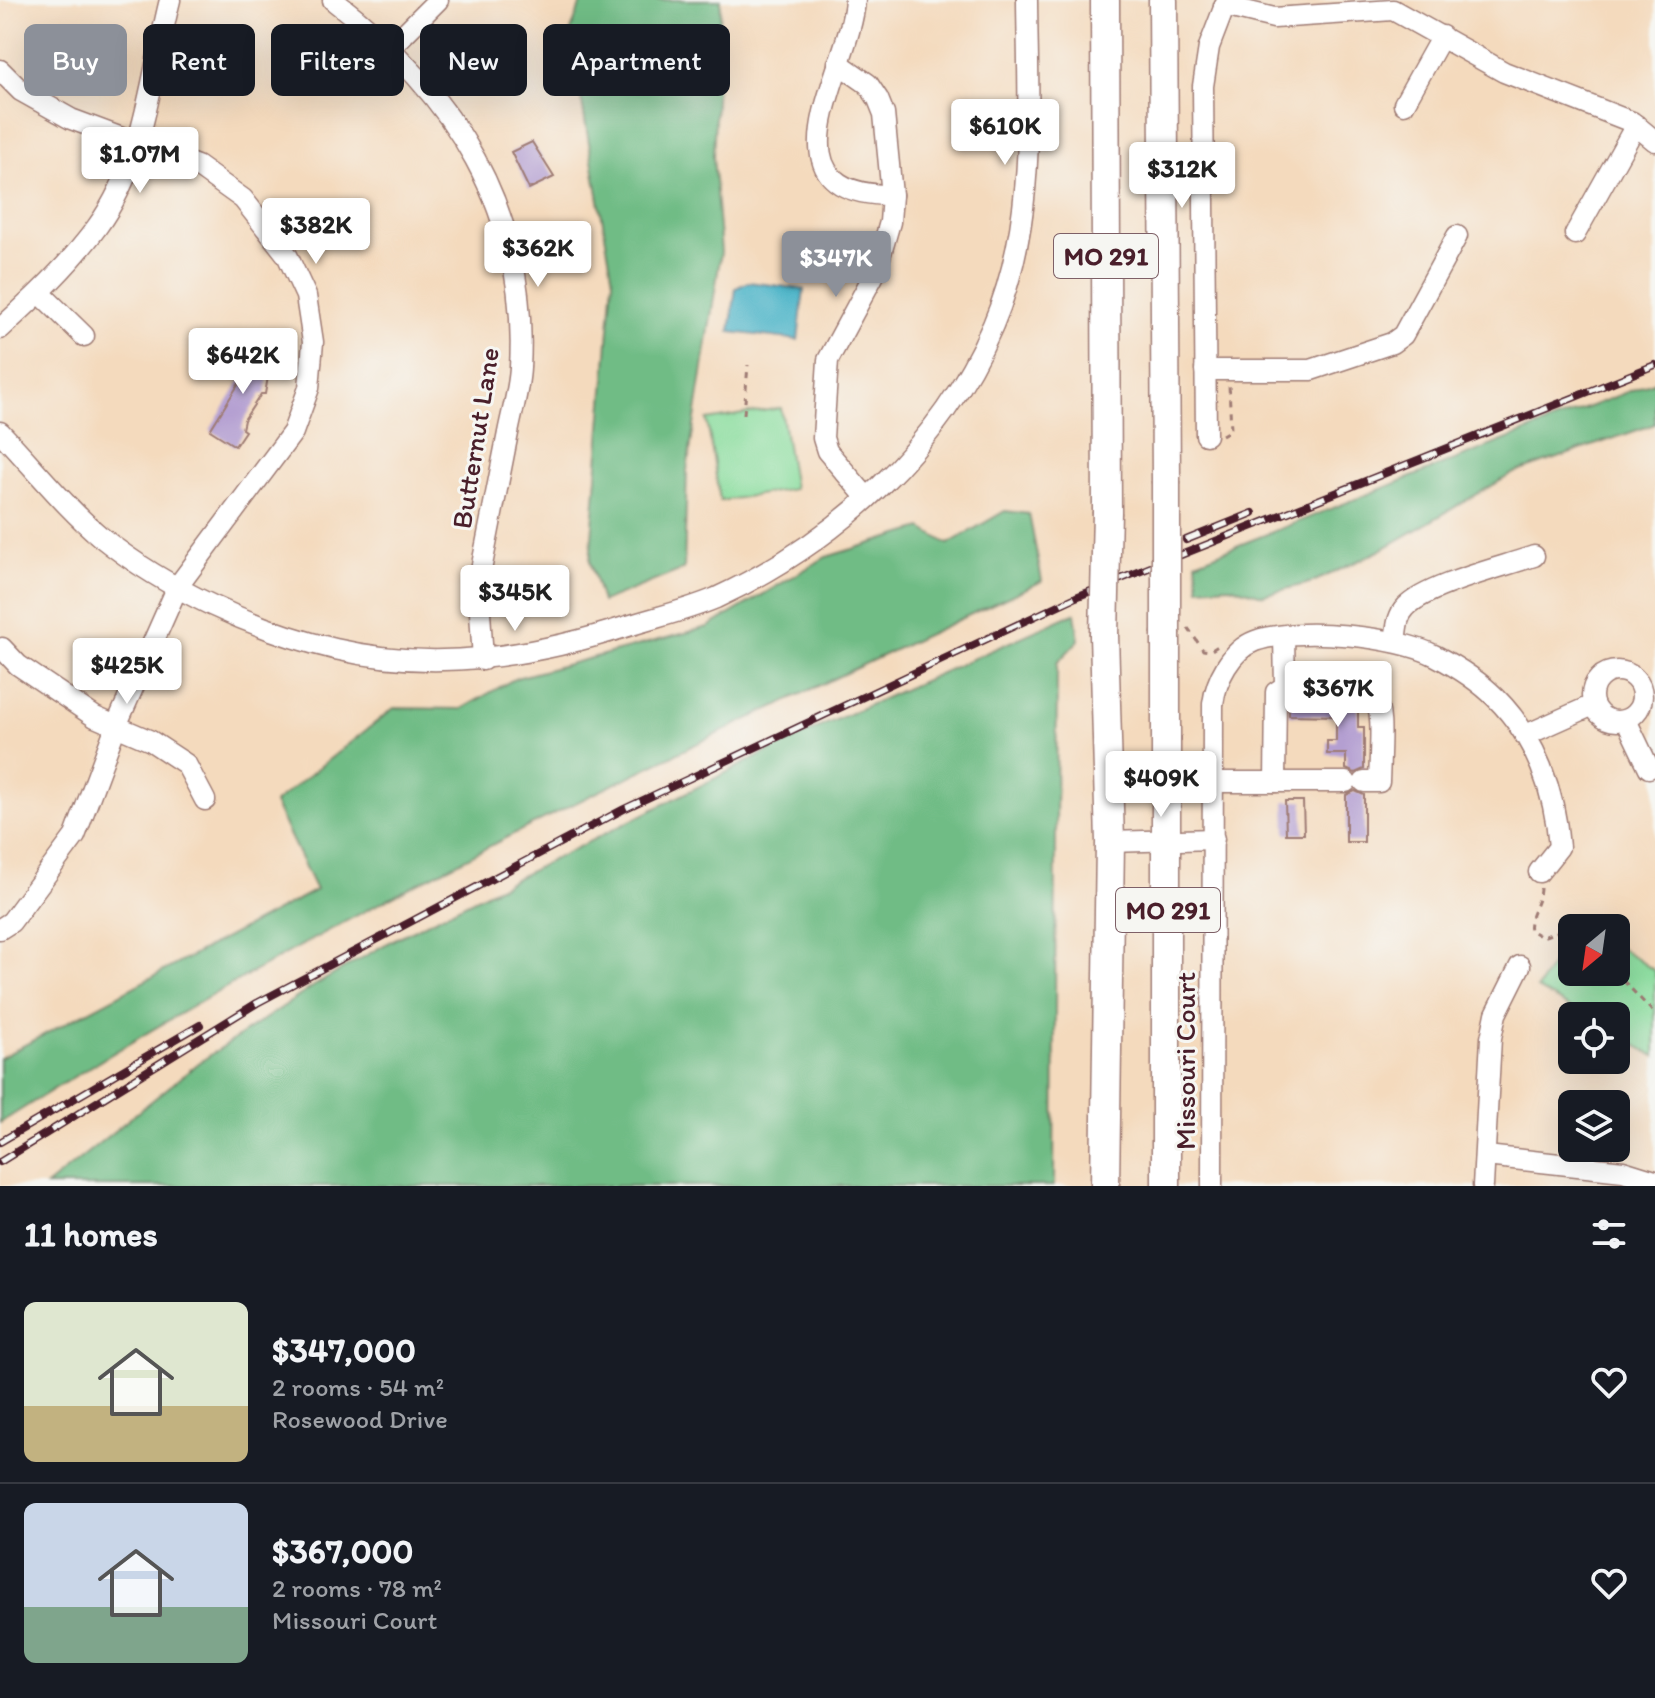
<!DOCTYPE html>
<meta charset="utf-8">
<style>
:root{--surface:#171b24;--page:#242831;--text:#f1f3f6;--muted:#9ea1a6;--line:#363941;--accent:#8c9099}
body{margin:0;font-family:Itim,sans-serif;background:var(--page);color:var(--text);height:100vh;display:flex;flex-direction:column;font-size:30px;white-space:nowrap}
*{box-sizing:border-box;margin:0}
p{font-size:26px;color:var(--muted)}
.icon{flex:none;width:44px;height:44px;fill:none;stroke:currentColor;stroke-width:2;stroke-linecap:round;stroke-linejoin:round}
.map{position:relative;height:1186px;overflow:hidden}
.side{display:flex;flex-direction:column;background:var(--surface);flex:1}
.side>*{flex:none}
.hud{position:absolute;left:24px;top:24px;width:800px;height:72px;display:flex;gap:16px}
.needle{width:52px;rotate:209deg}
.tools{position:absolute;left:1558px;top:914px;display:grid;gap:16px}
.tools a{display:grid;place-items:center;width:72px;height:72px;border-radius:12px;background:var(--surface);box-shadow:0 8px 32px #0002;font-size:40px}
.price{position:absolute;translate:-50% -68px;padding:0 18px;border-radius:8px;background:#fff;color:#222;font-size:26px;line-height:52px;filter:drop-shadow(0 2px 4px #0008)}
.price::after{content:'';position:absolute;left:50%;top:48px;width:24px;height:18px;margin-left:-12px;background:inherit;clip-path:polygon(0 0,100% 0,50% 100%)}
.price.current{background:var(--accent);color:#fff}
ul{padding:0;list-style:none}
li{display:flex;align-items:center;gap:24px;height:200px;padding:0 24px}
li+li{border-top:2px solid var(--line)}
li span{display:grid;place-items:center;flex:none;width:224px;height:160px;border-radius:12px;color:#555}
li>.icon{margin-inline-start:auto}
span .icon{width:96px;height:96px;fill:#fffc;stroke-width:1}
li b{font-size:34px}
h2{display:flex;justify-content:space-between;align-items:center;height:96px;padding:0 24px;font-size:34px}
.tag{padding:0 28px;border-radius:12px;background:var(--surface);box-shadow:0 8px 32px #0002;font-size:28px;line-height:72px}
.tag.current{background:var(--accent);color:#fff}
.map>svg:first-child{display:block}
.green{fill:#8add9e;stroke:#6a7e64;stroke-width:2}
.forest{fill:#6fbc85;stroke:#5c6e58;stroke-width:2}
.water{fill:#4bb4c8;stroke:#4a6a7a;stroke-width:2}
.building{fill:#b49fd1}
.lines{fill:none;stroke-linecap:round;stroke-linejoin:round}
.minor-casing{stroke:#9f7c74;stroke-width:23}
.highway-casing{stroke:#9f7c74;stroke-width:31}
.path{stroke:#9f7c74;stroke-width:3;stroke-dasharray:6 6;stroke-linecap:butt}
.minor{stroke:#fff;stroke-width:20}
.highway{stroke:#fff;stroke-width:28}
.rail-casing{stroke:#4a1f2b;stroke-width:8}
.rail{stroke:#f6f6f2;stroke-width:5;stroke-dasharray:15;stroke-linecap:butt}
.highway-bridge-casing{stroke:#9f7c74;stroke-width:31;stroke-linecap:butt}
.highway-bridge{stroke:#fff;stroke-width:28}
.labels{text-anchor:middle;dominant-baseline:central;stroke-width:6;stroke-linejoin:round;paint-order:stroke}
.shield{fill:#f6f6f2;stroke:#7e6067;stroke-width:2}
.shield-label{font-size:26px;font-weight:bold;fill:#4a1f2b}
.street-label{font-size:28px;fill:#4a1f2b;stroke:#f6f6f2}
</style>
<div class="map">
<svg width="1655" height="1186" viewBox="0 0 1655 1186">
<rect width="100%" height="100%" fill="#f6f6f2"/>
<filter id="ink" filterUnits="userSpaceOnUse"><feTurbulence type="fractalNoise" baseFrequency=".0125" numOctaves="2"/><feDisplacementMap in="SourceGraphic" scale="16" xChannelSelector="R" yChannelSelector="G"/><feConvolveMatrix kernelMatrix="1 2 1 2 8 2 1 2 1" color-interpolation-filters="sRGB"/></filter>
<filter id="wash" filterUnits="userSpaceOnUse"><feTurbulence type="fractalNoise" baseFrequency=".006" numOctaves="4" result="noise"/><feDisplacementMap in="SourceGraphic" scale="32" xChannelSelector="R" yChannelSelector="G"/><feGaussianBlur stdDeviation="1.8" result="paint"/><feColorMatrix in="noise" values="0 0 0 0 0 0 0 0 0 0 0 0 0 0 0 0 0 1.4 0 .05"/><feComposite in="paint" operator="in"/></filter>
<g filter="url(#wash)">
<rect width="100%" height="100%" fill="#f4dabd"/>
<g class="green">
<polygon points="781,408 794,489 720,501 707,420"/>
<polygon points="1572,931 1572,972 1616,972 1616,945 1655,971 1655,1056 1616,1034 1616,1016 1585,1016 1537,989"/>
</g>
<g class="forest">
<polygon points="582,0 721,0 713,157 721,252 687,470 684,569 602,602 590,562 613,280 570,34"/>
<polygon points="1655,381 1655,424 1514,473 1379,551 1313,582 1263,595 1230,586 1199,588 1196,562"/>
<path d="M 1005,511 L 1029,514 L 1042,581 C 687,747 331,911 0,1123 L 0,1058 L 316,890 L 274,803 L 394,708 L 461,709 L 516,678 L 708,627 L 826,557 L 922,528 L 948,544 Z"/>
<polygon points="1075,613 1079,640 1057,663 1054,1186 46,1186 200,1062 314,986 391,941 791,740"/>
</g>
<polygon class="water" points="748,282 804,289 798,340 730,332 736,288"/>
<g id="blocks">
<g class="building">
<polygon points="532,142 554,177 529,189 511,152"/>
<polygon points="241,351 269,356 270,365 265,394 261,394 244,420 242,429 245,431 235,446 210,430 243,377 237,376"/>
<polygon points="1289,699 1358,704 1358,727 1364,727 1364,769 1355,773 1346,769 1346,754 1327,754 1327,741 1336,741 1336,716 1289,715"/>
<polygon points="1355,791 1364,795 1364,842 1346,842 1346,795"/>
<polygon points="1285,801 1303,801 1304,834 1286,834"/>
</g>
</g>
</g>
<g filter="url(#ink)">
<use href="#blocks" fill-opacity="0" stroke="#9f7c74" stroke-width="2"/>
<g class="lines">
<g class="minor-casing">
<g id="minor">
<path d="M 333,0 C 454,93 529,209 520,368 C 519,389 512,412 508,433 C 499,477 491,521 482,565 L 479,596 L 483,660"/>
<path d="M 855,0 C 851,68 758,195 892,195"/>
<polyline points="1224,6 1274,18 1393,10 1504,72 1632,122 1655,141"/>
<polyline points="391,47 438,0"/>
<polyline points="838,63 868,84 878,99 884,114 892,195 890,222 876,271 828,360 823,438 827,451 867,498"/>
<polyline points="0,70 21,91 71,119 197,166 243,199 287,255 306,296 313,342 309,388 293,432 178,586 116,726 75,836 11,922 0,929"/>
<polyline points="1404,104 1442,36"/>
<polyline points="1575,234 1636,125"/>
<polyline points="40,293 84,336"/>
<path d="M 0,329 C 34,298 70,264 97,227 C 145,162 151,75 170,0"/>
<polyline points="1205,370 1311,370 1392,343 1403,335 1457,236"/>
<path d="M 0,432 C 33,466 65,507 101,537 C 166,589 254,630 335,649 C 435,672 532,657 628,626 C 657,617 688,610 716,598 C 836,542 940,448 993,325 C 1037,222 1028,109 1027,0"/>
<polyline points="1206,435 1203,86 1209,47 1227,0"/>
<path d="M 1284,637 L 1285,686 C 1387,689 1383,678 1379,782 L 1364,782"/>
<path d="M 1395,642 C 1397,630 1396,617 1406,607 C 1427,585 1503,567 1534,556"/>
<polyline points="2,648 18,665 95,717 151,741 186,764 205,800"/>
<circle cx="1617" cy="696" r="25"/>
<polyline points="1626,720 1649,768"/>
<polyline points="1526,735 1593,705"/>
<polyline points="1214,782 1346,782"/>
<polyline points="1275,782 1276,692 1285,686"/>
<polyline points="1110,842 1214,839"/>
<polyline points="1486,1156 1623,1171 1655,1181"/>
<path d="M 1212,1186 L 1213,704 C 1216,680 1231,650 1255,641 C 1296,626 1398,636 1436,656 C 1457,667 1479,681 1496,698 C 1536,738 1555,792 1559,847 L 1539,872"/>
<polyline points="1483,1186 1491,1038 1496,1014 1520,966"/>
</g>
</g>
<g class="highway-casing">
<g id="highway">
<polyline points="1105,0 1107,512"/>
<polyline points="1163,0 1166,481"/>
<polyline points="1166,634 1166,1186"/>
<polyline points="1104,635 1110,842 1105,1186"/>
</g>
</g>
<g class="path">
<polyline points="744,414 748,365"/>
<polyline points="1222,435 1231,430 1229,385"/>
<polyline points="1188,628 1203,650 1210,651 1218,646"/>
<path d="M 1540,888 C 1540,903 1527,917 1530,930 L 1542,937 L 1566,929 L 1572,948"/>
<polyline points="1615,972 1655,1014"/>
</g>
<use href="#minor" class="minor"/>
<use href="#highway" class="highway"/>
<g class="rail-casing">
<g id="rail">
<polyline points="1186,540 1253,513"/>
<polyline points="0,1142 200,1025"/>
<polyline points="0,1162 257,1003 624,809 1076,597 1655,365"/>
</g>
</g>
<use href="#rail" class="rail"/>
<g class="highway-bridge-casing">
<g id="highway-bridge">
<polyline points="1166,634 1166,481"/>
<polyline points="1104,635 1107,512"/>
</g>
</g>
<use href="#highway-bridge" class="highway-bridge"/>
</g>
</g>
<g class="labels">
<g class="shield">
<rect x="1054" y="234" width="104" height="44" rx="6"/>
<rect x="1116" y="888" width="104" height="44" rx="6"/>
</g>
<g class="shield-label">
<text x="1106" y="256">MO 291</text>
<text x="1168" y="910">MO 291</text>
</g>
<g class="street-label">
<text transform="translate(475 438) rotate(-81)">Butternut Lane</text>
<text transform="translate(1185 1061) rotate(-90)">Missouri Court</text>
</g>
</g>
</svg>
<div class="tools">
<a><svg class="needle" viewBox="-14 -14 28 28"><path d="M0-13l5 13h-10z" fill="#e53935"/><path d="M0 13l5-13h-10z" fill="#9ea1a6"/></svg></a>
<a><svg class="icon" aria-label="locate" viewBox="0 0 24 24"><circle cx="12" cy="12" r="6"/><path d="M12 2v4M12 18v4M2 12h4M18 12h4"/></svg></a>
<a><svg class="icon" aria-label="layers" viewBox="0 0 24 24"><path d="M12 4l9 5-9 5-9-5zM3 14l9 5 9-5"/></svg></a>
</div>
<b class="price" style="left:1005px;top:167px">$610K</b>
<b class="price" style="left:140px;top:195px">$1.07M</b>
<b class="price" style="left:1182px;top:210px">$312K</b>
<b class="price" style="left:316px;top:266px">$382K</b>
<b class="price" style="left:538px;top:289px">$362K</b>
<b class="price current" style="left:836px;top:299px">$347K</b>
<b class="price" style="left:243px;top:396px">$642K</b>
<b class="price" style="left:515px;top:633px">$345K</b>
<b class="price" style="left:127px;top:706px">$425K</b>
<b class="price" style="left:1338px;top:729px">$367K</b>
<b class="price" style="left:1161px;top:819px">$409K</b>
<div class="hud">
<a class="tag current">Buy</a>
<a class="tag">Rent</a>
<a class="tag">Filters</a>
<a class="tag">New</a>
<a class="tag">Apartment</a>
</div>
</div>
<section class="side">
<h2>11 homes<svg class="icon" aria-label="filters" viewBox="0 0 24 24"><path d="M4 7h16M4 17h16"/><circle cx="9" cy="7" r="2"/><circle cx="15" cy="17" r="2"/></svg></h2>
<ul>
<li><span style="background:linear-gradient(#dfe7d0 65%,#c2b280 0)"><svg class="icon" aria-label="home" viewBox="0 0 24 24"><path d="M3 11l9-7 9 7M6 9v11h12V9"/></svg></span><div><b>$347,000</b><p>2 rooms · 54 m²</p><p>Rosewood Drive</p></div><svg class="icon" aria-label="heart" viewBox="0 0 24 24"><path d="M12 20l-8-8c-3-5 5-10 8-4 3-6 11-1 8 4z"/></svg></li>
<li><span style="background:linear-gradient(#c9d6e8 65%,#7fa58c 0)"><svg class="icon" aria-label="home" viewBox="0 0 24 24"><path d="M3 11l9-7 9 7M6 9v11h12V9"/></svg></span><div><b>$367,000</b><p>2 rooms · 78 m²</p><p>Missouri Court</p></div><svg class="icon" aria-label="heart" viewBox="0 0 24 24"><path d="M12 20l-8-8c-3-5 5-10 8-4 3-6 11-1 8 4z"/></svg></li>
</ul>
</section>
